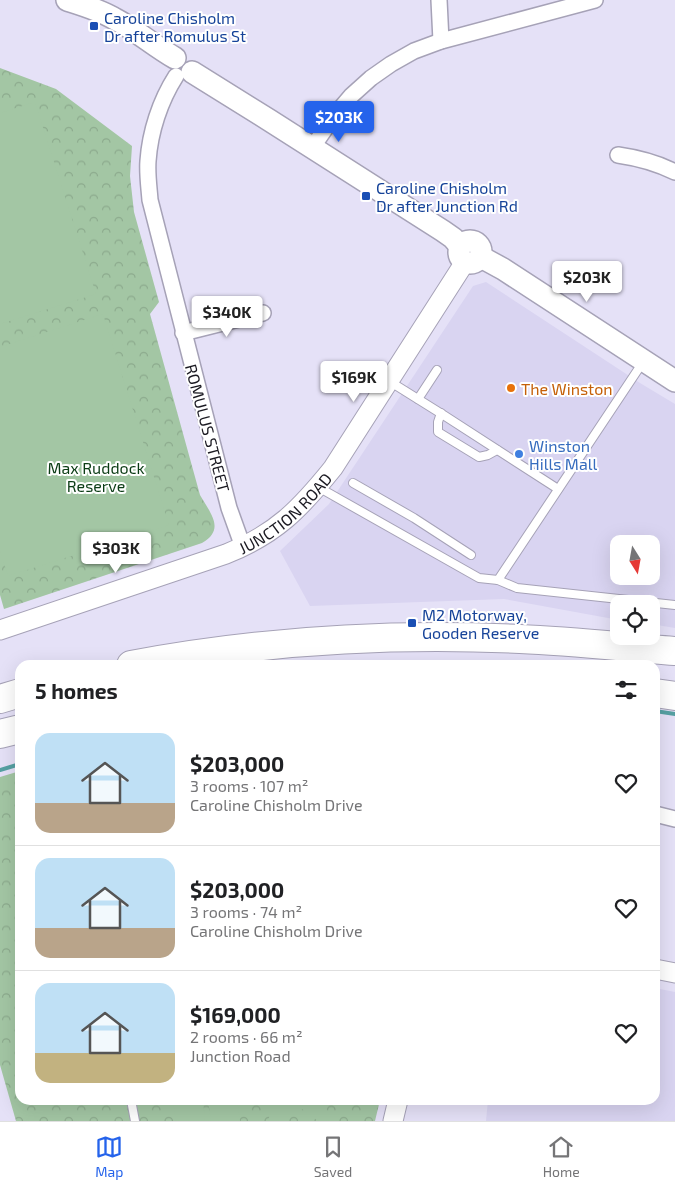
<!DOCTYPE html>
<meta charset="utf-8">
<style>
:root{--surface:#fff;--page:#f6f6f6;--text:#202124;--muted:#757577;--line:#e0e0e0;--accent:#2563eb}
body{margin:0;font-family:"Exo 2",sans-serif;background:var(--page);color:var(--text);height:100vh;display:flex;flex-direction:column;font-size:19px;white-space:nowrap}
*{box-sizing:border-box;margin:0}
p{font-size:16px;color:var(--muted)}
.icon{flex:none;width:28px;height:28px;fill:none;stroke:currentColor;stroke-width:2;stroke-linecap:round;stroke-linejoin:round}
.map{position:relative;flex:1;overflow:hidden}
.drawer{position:absolute;left:15px;top:660px;width:645px;height:445px;display:flex;flex-direction:column;background:var(--surface);border-radius:15px;box-shadow:0 5px 20px #0002}
.drawer>*{flex:none}
.needle{width:32px;rotate:169deg}
.tools{position:absolute;left:610px;top:535px;display:grid;gap:10px}
.tools a{display:grid;place-items:center;width:50px;height:50px;border-radius:10px;background:var(--surface);box-shadow:0 5px 20px #0002;font-size:25px}
.price{position:absolute;translate:-50% -42px;padding:0 11px;border-radius:5px;background:#fff;color:#222;font-size:16px;line-height:32px;filter:drop-shadow(0 1px 2px #0008)}
.price::after{content:'';position:absolute;left:50%;top:30px;width:15px;height:11px;margin-left:-8px;background:inherit;clip-path:polygon(0 0,100% 0,50% 100%)}
.price.active{background:var(--accent);color:#fff}
ul{padding:0;list-style:none}
li{display:flex;align-items:center;gap:15px;height:125px;padding:0 20px}
li+li{border-top:1px solid var(--line)}
li span{display:grid;place-items:center;flex:none;width:140px;height:100px;border-radius:15px;color:#555}
li>.icon{margin-inline-start:auto}
span .icon{width:60px;height:60px;fill:#fffc;stroke-width:1}
li b{font-size:21px}
h2{display:flex;justify-content:space-between;align-items:center;height:60px;padding:0 20px;font-size:21px}
.tab-bar{display:flex;justify-content:space-around;align-items:center;height:70px;border-top:1px solid var(--line);background:var(--surface);font-size:14px;color:var(--muted)}
.tab-bar a{display:grid;justify-items:center;gap:2px}
.tab-bar .active{color:var(--accent)}
.map>svg:first-child{display:block}
.built{fill:#d9d4f1;fill-rule:evenodd}
.park{fill:url(#park-crowns)}
.garden{fill:#a3c6a4}
.lines{fill:none;stroke-linecap:round;stroke-linejoin:round}
.stream{stroke:#56a1a3;stroke-width:4}
.service-casing{stroke:#a6a2b7;stroke-width:10}
.minor-casing{stroke:#a6a2b7;stroke-width:18}
.tertiary-casing{stroke:#a6a2b7;stroke-width:21}
.secondary-casing{stroke:#a6a2b7;stroke-width:24}
.motorway-casing{stroke:#a6a2b7;stroke-width:30}
.service{stroke:#fff;stroke-width:8}
.minor{stroke:#fff;stroke-width:15}
.tertiary{stroke:#fff;stroke-width:19}
.secondary{stroke:#fff;stroke-width:21}
.motorway{stroke:#fff;stroke-width:28}
.transit-dot{fill:#1a4fb4;stroke:#fff;stroke-width:2}
.food-dot{fill:#e8710a;stroke:#fff;stroke-width:2}
.shop-dot{fill:#3f7fe0;stroke:#fff;stroke-width:2}
.labels{text-anchor:middle;dominant-baseline:central;stroke-width:4;stroke-linejoin:round;paint-order:stroke}
.transit-label{font-size:16px;fill:#164399;stroke:#fff;text-anchor:start}
.food-label{font-size:16px;fill:#c56008;stroke:#fff;text-anchor:start}
.street-label{font-size:16px;fill:#1a1921;stroke:#fff}
.shop-label{font-size:16px;fill:#366cbe;stroke:#fff;text-anchor:start}
.park-label{font-size:16px;fill:#0b3c15;stroke:#fff}
</style>
<div class="map">
<svg width="675" height="1121" viewBox="0 0 675 1121">
<defs>
<pattern id="park-crowns" width="20" height="18" patternUnits="userSpaceOnUse" patternTransform="scale(1.25)"><rect width="20" height="18" fill="#a3c6a4"/><path d="M2 6a3 3 0 1 1 6 0M12 15a3 3 0 1 1 6 0" fill="none" stroke="#8caa8d"/></pattern>
</defs>
<rect width="100%" height="100%" fill="#e5e1f7"/>
<g class="built">
<path d="M 486,282 L 640,383 L 675,404 L 675,628 L 651,624 L 651,604 L 619,604 L 619,620 L 504,599 L 310,606 L 280,551 L 329,504 L 473,286 ZM 619,544 L 651,544 L 651,576 L 619,576 Z"/>
<polygon points="655,988 675,992 675,1121 486,1121 488,1100 655,1100"/>
</g>
<g class="park">
<path d="M 0,68 L 56,89 L 132,146 L 130,176 L 134,212 L 159,302 L 150,314 L 200,495 C 210,513 226,529 202,543 L 4,609 L 0,595 Z"/>
<polygon points="20,771 20,1100 380,1100 375,1121 16,1121 0,1065 0,777"/>
</g>
<g class="garden">
<polygon points="35,102 96,294 0,324 0,113"/>
<polygon points="103,314 169,525 8,576 0,551 0,347"/>
<polygon points="173,1100 203,1100 205,1121 176,1121"/>
<polygon points="208,1100 237,1100 240,1121 211,1121"/>
<polygon points="274,1100 319,1100 331,1121 318,1121 298,1106 282,1121 268,1121"/>
</g>
<g class="lines">
<g class="stream">
<polyline points="655,711 675,714"/>
<polyline points="0,770 20,764"/>
</g>
<g class="service-casing">
<g id="service">
<polyline points="389,381 445,416 558,489"/>
<polyline points="418,399 437,370"/>
<polyline points="441,413 438,422 438,432 479,457 488,455 497,450"/>
<polyline points="353,483 414,518 471,555"/>
<polyline points="318,487 479,578 498,580 643,362"/>
<polyline points="498,580 517,588 675,605"/>
<polyline points="131,1100 135,1121"/>
</g>
</g>
<g class="minor-casing">
<g id="minor">
<polyline points="439,0 441,41"/>
<path d="M 176,76 C 160,101 150,132 148,161 C 147,174 149,187 150,200 L 229,508 L 243,547"/>
<polyline points="312,148 334,116 351,96 371,78 391,64 414,51 441,41 595,0"/>
<path d="M 618,155 C 639,158 657,163 675,172"/>
<polyline points="183,333 263,313"/>
<polyline points="655,814 675,819"/>
</g>
</g>
<g class="tertiary-casing">
<g id="tertiary">
<path id="s1" d="M 0,630 L 226,554 C 276,534 300,509 333,468 L 465,262"/>
<polyline points="655,969 675,973"/>
<polyline points="393,1121 398,1100"/>
</g>
</g>
<g class="secondary-casing">
<g id="secondary">
<path d="M 67,0 C 83,5 100,10 115,19 C 136,30 154,46 175,58"/>
<polyline points="192,72 269,120 443,231 453,238 460,246"/>
<circle cx="470" cy="252" r="11"/>
<polyline points="481,257 503,269 675,381"/>
</g>
</g>
<g class="motorway-casing">
<g id="motorway">
<path d="M 131,665 C 259,641 390,633 520,639 C 572,641 623,647 675,651"/>
<polyline points="655,693 675,696"/>
<polyline points="0,699 20,693"/>
<polyline points="0,734 20,729"/>
</g>
</g>
<use href="#service" class="service"/>
<use href="#minor" class="minor"/>
<use href="#tertiary" class="tertiary"/>
<use href="#secondary" class="secondary"/>
<use href="#motorway" class="motorway"/>
</g>
<g class="transit-dot">
<rect x="89" y="21" width="10" height="10" rx="2.5"/>
<rect x="361" y="191" width="10" height="10" rx="2.5"/>
<rect x="407" y="618" width="10" height="10" rx="2.5"/>
</g>
<circle class="food-dot" cx="511" cy="388" r="5"/>
<circle class="shop-dot" cx="519" cy="454" r="5"/>
<g class="labels">
<g class="transit-label">
<text x="104" y="17">Caroline Chisholm<tspan x="104" dy="18">Dr after Romulus St</tspan></text>
<text x="376" y="187">Caroline Chisholm<tspan x="376" dy="18">Dr after Junction Rd</tspan></text>
<text x="422" y="614">M2 Motorway,<tspan x="422" dy="18">Gooden Reserve</tspan></text>
</g>
<g class="food-label">
<text x="521" y="388">The Winston</text>
</g>
<g class="street-label">
<text transform="translate(208 428) rotate(75)">ROMULUS STREET</text>
<text stroke="none"><textPath href="#s1" startOffset="311">JUNCTION ROAD</textPath></text>
</g>
<g class="shop-label">
<text x="529" y="445">Winston<tspan x="529" dy="18">Hills Mall</tspan></text>
</g>
<g class="park-label">
<text x="96" y="467">Max Ruddock<tspan x="96" dy="18">Reserve</tspan></text>
</g>
</g>
</svg>
<div class="tools">
<a><svg class="needle" viewBox="-14 -14 28 28"><path d="M0-13l5 13h-10z" fill="#e53935"/><path d="M0 13l5-13h-10z" fill="#757577"/></svg></a>
<a><svg class="icon" aria-label="locate" viewBox="0 0 24 24"><circle cx="12" cy="12" r="6"/><path d="M12 2v4M12 18v4M2 12h4M18 12h4"/></svg></a>
</div>
<b class="price active" style="left:339px;top:143px">$203K</b>
<b class="price" style="left:587px;top:303px">$203K</b>
<b class="price" style="left:227px;top:338px">$340K</b>
<b class="price" style="left:354px;top:403px">$169K</b>
<b class="price" style="left:116px;top:574px">$303K</b>
<section class="drawer">
<h2>5 homes<svg class="icon" aria-label="filters" viewBox="0 0 24 24"><path d="M4 7h16M4 17h16"/><circle cx="9" cy="7" r="2"/><circle cx="15" cy="17" r="2"/></svg></h2>
<ul>
<li><span style="background:linear-gradient(#bfe0f5 70%,#b9a48a 0)"><svg class="icon" aria-label="home" viewBox="0 0 24 24"><path d="M3 11l9-7 9 7M6 9v11h12V9"/></svg></span><div><b>$203,000</b><p>3 rooms · 107 m²</p><p>Caroline Chisholm Drive</p></div><svg class="icon" aria-label="heart" viewBox="0 0 24 24"><path d="M12 20l-8-8c-3-5 5-10 8-4 3-6 11-1 8 4z"/></svg></li>
<li><span style="background:linear-gradient(#bfe0f5 70%,#b9a48a 0)"><svg class="icon" aria-label="home" viewBox="0 0 24 24"><path d="M3 11l9-7 9 7M6 9v11h12V9"/></svg></span><div><b>$203,000</b><p>3 rooms · 74 m²</p><p>Caroline Chisholm Drive</p></div><svg class="icon" aria-label="heart" viewBox="0 0 24 24"><path d="M12 20l-8-8c-3-5 5-10 8-4 3-6 11-1 8 4z"/></svg></li>
<li><span style="background:linear-gradient(#bfe0f5 70%,#c2b280 0)"><svg class="icon" aria-label="home" viewBox="0 0 24 24"><path d="M3 11l9-7 9 7M6 9v11h12V9"/></svg></span><div><b>$169,000</b><p>2 rooms · 66 m²</p><p>Junction Road</p></div><svg class="icon" aria-label="heart" viewBox="0 0 24 24"><path d="M12 20l-8-8c-3-5 5-10 8-4 3-6 11-1 8 4z"/></svg></li>
</ul>
</section>
</div>
<nav class="tab-bar">
<a class="active"><svg class="icon" aria-label="map" viewBox="0 0 24 24"><path d="M3 6l6-2 6 2 6-2v14l-6 2-6-2-6 2zM9 4v14M15 6v14"/></svg>Map</a>
<a><svg class="icon" aria-label="saved" viewBox="0 0 24 24"><path d="M7 4h10v16l-5-4-5 4z"/></svg>Saved</a>
<a><svg class="icon" aria-label="home" viewBox="0 0 24 24"><path d="M3 11l9-7 9 7M6 9v11h12V9"/></svg>Home</a>
</nav>
